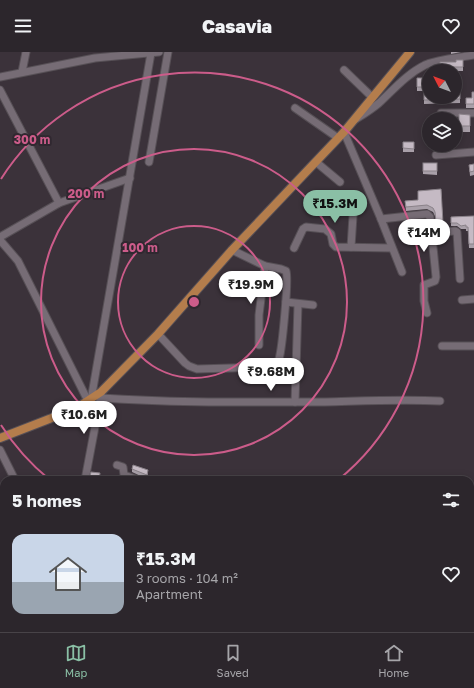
<!DOCTYPE html>
<meta charset="utf-8">
<style>
:root{--surface:#2c262c;--page:#383238;--text:#f1f3f6;--muted:#a6a5a9;--line:#484348;--accent:#8abfa5}
body{margin:0;font-family:"Golos Text",sans-serif;background:var(--page);color:var(--text);height:100vh;display:flex;flex-direction:column;font-size:15px;white-space:nowrap}
*{box-sizing:border-box;margin:0}
p{font-size:13px;color:var(--muted)}
.icon{flex:none;width:22px;height:22px;fill:none;stroke:currentColor;stroke-width:2;stroke-linecap:round;stroke-linejoin:round}
.map{position:relative;flex:1;overflow:hidden}
.panel{position:absolute;left:0px;top:424px;width:474px;height:156px;display:flex;flex-direction:column;background:var(--surface);border-radius:12px 12px 0 0;box-shadow:0 2px 10px #0003,0 0 0 1px var(--line)}
.panel>*{flex:none}
.needle{width:26px;rotate:312deg}
.controls{position:absolute;left:422px;top:12px;display:grid;gap:8px}
.controls a{display:grid;place-items:center;width:40px;height:40px;border-radius:50%;background:var(--surface);box-shadow:0 2px 10px #0003,0 0 0 1px var(--line);font-size:20px}
.price{position:absolute;translate:-50% -34px;padding:0 9px;border-radius:14px;background:#fff;color:#222;font-size:13px;line-height:26px;filter:drop-shadow(0 1px 2px #0008)}
.price::after{content:'';position:absolute;left:50%;top:24px;width:12px;height:9px;margin-left:-6px;background:inherit;clip-path:polygon(0 0,100% 0,50% 100%)}
.price.selected{background:var(--accent);color:#111}
ul{padding:0;list-style:none}
li{display:flex;align-items:center;gap:12px;height:100px;padding:0 12px}
li+li{border-top:1px solid var(--line)}
li span{display:grid;place-items:center;flex:none;width:112px;height:80px;border-radius:12px;color:#555}
li>.icon{margin-inline-start:auto}
span .icon{width:48px;height:48px;fill:#fffc;stroke-width:1}
li b{font-size:17px}
h2{display:flex;justify-content:space-between;align-items:center;height:48px;padding:0 12px;font-size:17px}
header{display:flex;justify-content:space-between;align-items:center;height:52px;padding:0 12px;background:var(--surface);font-size:18px;font-weight:800}
.tabs{display:flex;justify-content:space-around;align-items:center;height:56px;border-top:1px solid var(--line);background:var(--surface);font-size:11px;color:var(--muted)}
.tabs a{display:grid;justify-items:center;gap:2px}
.tabs .selected{color:var(--accent)}
.map>svg:first-child{display:block}
.lines{fill:none;stroke-linecap:round;stroke-linejoin:round}
.minor-casing{stroke:#575056;stroke-width:9}
.major-casing{stroke:#575056;stroke-width:10}
.minor{stroke:#766c75;stroke-width:7}
.major{stroke:#b47d4c;stroke-width:8}
.wall{fill:#a9a0a9}
.shaded-wall{fill:#8a8289}
.building{fill:#c5bac4;stroke:#8a8289}
.ring{fill:none;stroke:#cc5c8a;stroke-width:2}
.centre{fill:#cc5c8a;stroke:#302830;stroke-width:2}
.ring-label{font-size:12px;text-anchor:middle;font-weight:bold;fill:#cc5c8a;stroke:#302830;stroke-width:4;stroke-linejoin:round;paint-order:stroke}
</style>
<header><svg class="icon" aria-label="menu" viewBox="0 0 24 24"><path d="M4 6h16M4 12h16M4 18h16"/></svg>Casavia<svg class="icon" aria-label="heart" viewBox="0 0 24 24"><path d="M12 20l-8-8c-3-5 5-10 8-4 3-6 11-1 8 4z"/></svg></header>
<div class="map">
<svg width="474" height="580" viewBox="0 0 474 580">
<rect width="100%" height="100%" fill="#3b323a"/>
<g class="lines">
<g class="minor-casing">
<g id="minor">
<polyline points="344,18 372,45"/>
<polyline points="22,20 26,0"/>
<polyline points="0,25 95,6 159,0"/>
<polyline points="0,38 59,151 0,185"/>
<polyline points="295,56 338,86"/>
<polyline points="441,61 474,61"/>
<path d="M 356,67 C 364,62 372,57 379,51 C 394,37 407,22 425,13 C 440,7 458,6 474,3"/>
<polyline points="344,80 381,167 402,220"/>
<polyline points="436,103 474,100"/>
<polyline points="149,110 168,0"/>
<polyline points="316,110 340,130"/>
<polyline points="59,151 130,126"/>
<polyline points="381,167 427,162 430,165 436,225 435,229 424,233 424,249 427,261"/>
<polyline points="432,181 455,179 457,180 460,227"/>
<polyline points="0,188 18,209 88,349"/>
<polyline points="351,195 353,164"/>
<polyline points="294,196 303,177 306,175 325,177 331,182 333,192 336,195 391,196"/>
<polyline points="462,248 474,247"/>
<polyline points="286,250 313,253"/>
<path d="M 158,282 L 185,311 L 189,314 L 197,317 L 267,315 C 273,314 277,313 279,307 C 282,297 289,227 286,219 L 281,217 L 265,214 L 232,198"/>
<polyline points="259,293 259,263 265,214"/>
<polyline points="442,294 474,294"/>
<path d="M 101,346 C 175,351 250,350 325,350 C 364,349 402,347 440,349"/>
<polyline points="91,348 151,1"/>
<polyline points="295,350 298,252"/>
<polyline points="0,398 15,428"/>
<polyline points="117,413 123,415 124,423 139,428"/>
<polyline points="85,428 101,343"/>
<polyline points="0,449 4,447"/>
<polyline points="0,470 4,475"/>
<polyline points="2,505 2,500 4,493"/>
<polyline points="470,514 474,517"/>
<polyline points="470,521 474,524"/>
<polyline points="470,544 474,541"/>
<polyline points="376,576 378,580"/>
<polyline points="58,580 59,576"/>
<polyline points="209,580 210,576"/>
<polyline points="214,580 215,576"/>
<polyline points="424,580 425,576"/>
</g>
</g>
<g class="major-casing">
<polyline id="major" points="0,386 75,357 101,340 158,282 232,198 344,80 410,0"/>
</g>
<use href="#minor" class="minor"/>
<use href="#major" class="major"/>
</g>
<g class="wall">
<polygon points="451,0 461,0 451,2"/>
<polygon points="463,8 463,19 440,19 456,10"/>
<polygon points="417,26 422,31 429,45 455,45 460,29 460,51 424,52 424,39 417,39"/>
<polygon points="474,40 474,56 466,56 466,46 472,46"/>
<polygon points="459,62 470,63 470,80 459,80"/>
<rect x="403" y="90" width="11" height="10"/>
<polygon points="442,93 452,93 452,97 442,98"/>
<polygon points="423,111 437,111 437,123 423,122"/>
<polygon points="474,112 474,123 470,124 469,113"/>
<polygon points="441,137 443,175 436,176 435,164 433,160 427,157 406,159 405,149 418,148"/>
<polygon points="474,164 474,196 469,196 468,179 466,179 466,177 461,177 457,174 451,174 451,165"/>
<polygon points="132,417 148,421 147,427 132,420"/>
</g>
<polygon class="shaded-wall" points="167,576 169,576 168,580 166,580"/>
<g class="building">
<polygon points="456,8 463,8 463,15 451,15 451,19 440,19 440,10 456,10"/>
<polygon points="417,26 422,26 422,31 429,31 429,45 455,45 455,29 460,29 460,47 424,48 424,35 417,35"/>
<polygon points="472,40 474,40 474,52 466,52 466,46 472,46"/>
<polygon points="459,62 470,63 470,74 459,74"/>
<polygon points="403,90 414,90 414,97 403,96"/>
<rect x="423" y="111" width="14" height="8"/>
<polygon points="474,112 474,119 470,120 469,113"/>
<polygon points="441,137 443,171 436,171 435,160 433,156 427,153 406,155 405,149 418,148 418,139"/>
<polygon points="474,164 474,192 469,192 468,175 466,175 466,173 461,174 457,171 451,171 451,165"/>
<polygon points="133,413 148,418 147,423 132,417"/>
<polygon points="91,420 100,421 99,428 89,428"/>
<polygon points="145,576 167,576 166,580 144,580"/>
</g>
<g class="ring">
<circle cx="194" cy="250" r="76"/>
<circle cx="194" cy="250" r="153"/>
<path d="M50 428A229 229 0 0 1 1 373M1 127A229 229 0 1 1 338 428"/>
</g>
<circle cx="194" cy="250" r="6" class="centre"/>
<g class="ring-label">
<text x="32" y="92">300 m</text>
<text x="86" y="146">200 m</text>
<text x="140" y="200">100 m</text>
</g>
</svg>
<div class="controls">
<a><svg class="needle" viewBox="-14 -14 28 28"><path d="M0-13l5 13h-10z" fill="#e53935"/><path d="M0 13l5-13h-10z" fill="#a6a5a9"/></svg></a>
<a><svg class="icon" aria-label="layers" viewBox="0 0 24 24"><path d="M12 4l9 5-9 5-9-5zM3 14l9 5 9-5"/></svg></a>
</div>
<b class="price selected" style="left:335px;top:172px">₹15.3M</b>
<b class="price" style="left:424px;top:201px">₹14M</b>
<b class="price" style="left:251px;top:253px">₹19.9M</b>
<b class="price" style="left:271px;top:340px">₹9.68M</b>
<b class="price" style="left:84px;top:383px">₹10.6M</b>
<section class="panel">
<h2>5 homes<svg class="icon" aria-label="filters" viewBox="0 0 24 24"><path d="M4 7h16M4 17h16"/><circle cx="9" cy="7" r="2"/><circle cx="15" cy="17" r="2"/></svg></h2>
<ul>
<li><span style="background:linear-gradient(#c9d6e8 60%,#9aa5b1 0)"><svg class="icon" aria-label="home" viewBox="0 0 24 24"><path d="M3 11l9-7 9 7M6 9v11h12V9"/></svg></span><div><b>₹15.3M</b><p>3 rooms · 104 m²</p><p>Apartment</p></div><svg class="icon" aria-label="heart" viewBox="0 0 24 24"><path d="M12 20l-8-8c-3-5 5-10 8-4 3-6 11-1 8 4z"/></svg></li>
</ul>
</section>
</div>
<nav class="tabs">
<a class="selected"><svg class="icon" aria-label="map" viewBox="0 0 24 24"><path d="M3 6l6-2 6 2 6-2v14l-6 2-6-2-6 2zM9 4v14M15 6v14"/></svg>Map</a>
<a><svg class="icon" aria-label="saved" viewBox="0 0 24 24"><path d="M7 4h10v16l-5-4-5 4z"/></svg>Saved</a>
<a><svg class="icon" aria-label="home" viewBox="0 0 24 24"><path d="M3 11l9-7 9 7M6 9v11h12V9"/></svg>Home</a>
</nav>
